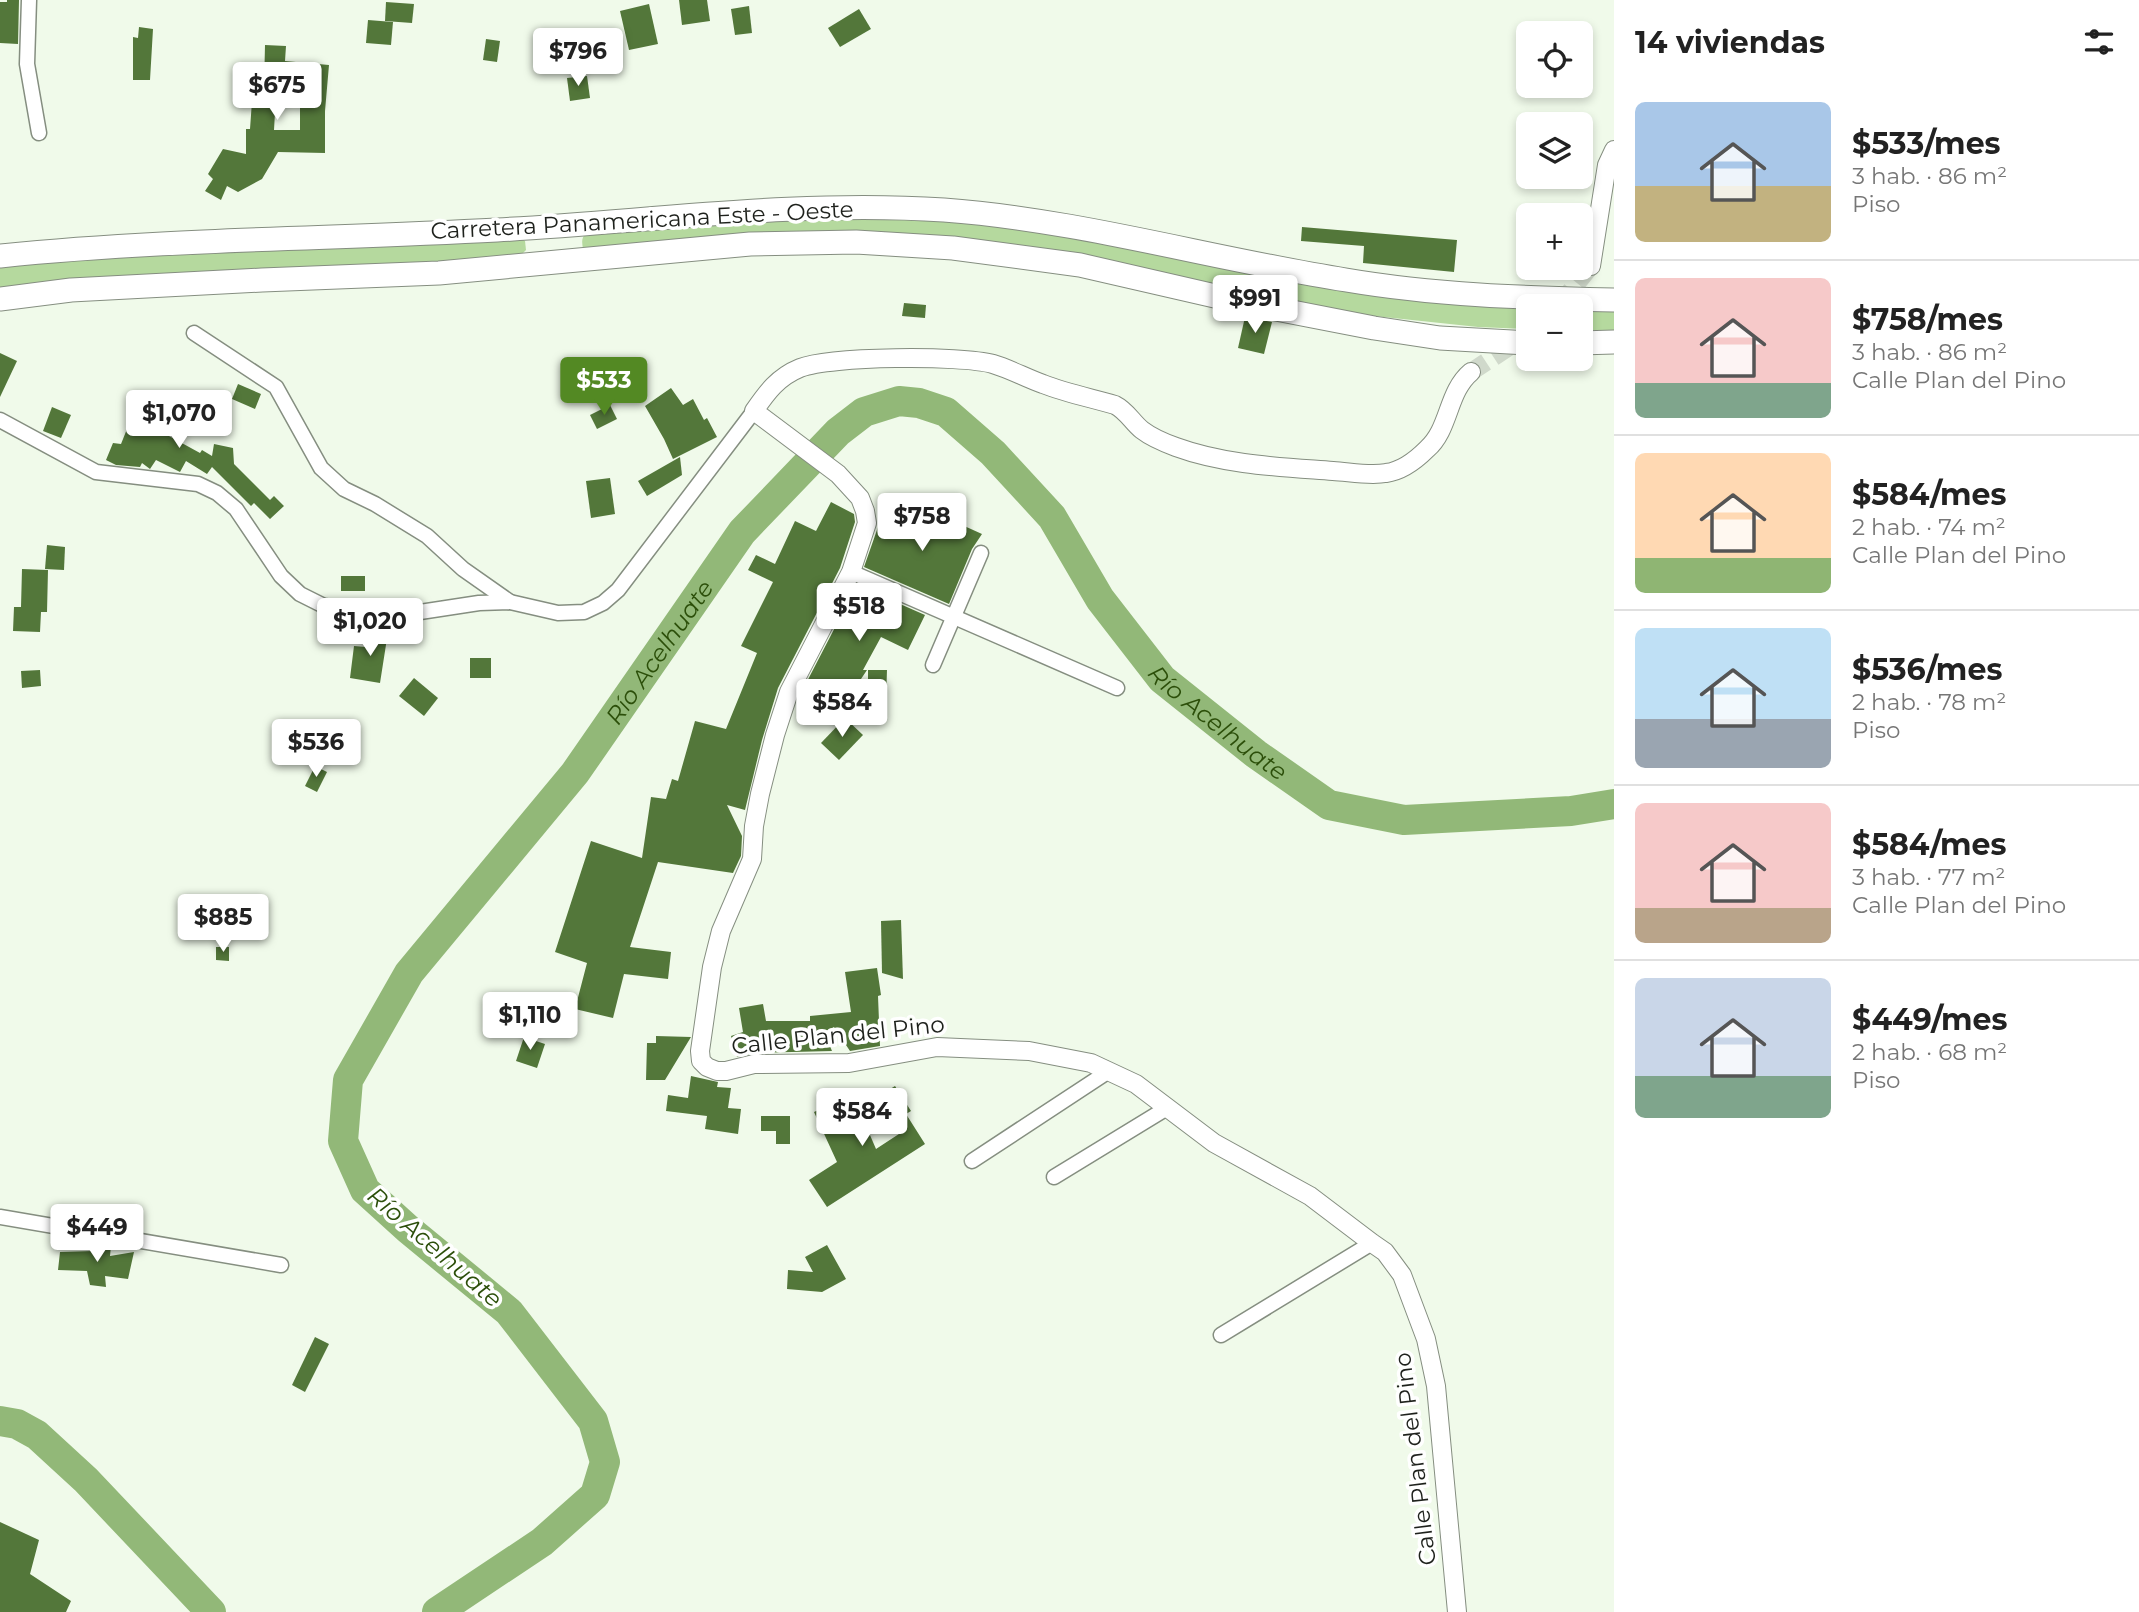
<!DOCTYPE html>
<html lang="es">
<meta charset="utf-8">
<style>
:root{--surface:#fff;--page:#f2f2f2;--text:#222;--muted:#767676;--line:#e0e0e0;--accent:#538923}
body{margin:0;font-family:Montserrat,sans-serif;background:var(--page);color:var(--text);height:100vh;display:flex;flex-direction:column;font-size:26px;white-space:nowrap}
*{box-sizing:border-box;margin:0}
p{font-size:23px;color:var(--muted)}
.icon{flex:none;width:38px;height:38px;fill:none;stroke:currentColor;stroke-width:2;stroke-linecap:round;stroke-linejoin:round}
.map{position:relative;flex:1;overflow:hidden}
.details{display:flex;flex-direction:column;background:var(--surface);width:525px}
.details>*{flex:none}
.tools{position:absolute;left:1516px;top:21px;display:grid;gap:14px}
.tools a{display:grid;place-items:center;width:77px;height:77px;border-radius:10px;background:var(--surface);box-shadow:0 4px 10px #0003;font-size:35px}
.price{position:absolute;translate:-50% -60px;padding:0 16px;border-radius:7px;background:#fff;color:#222;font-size:23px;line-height:46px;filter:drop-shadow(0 2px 4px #0008)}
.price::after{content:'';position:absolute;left:50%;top:42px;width:21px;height:16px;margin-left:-10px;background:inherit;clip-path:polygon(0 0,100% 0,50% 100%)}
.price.active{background:var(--accent);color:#fff}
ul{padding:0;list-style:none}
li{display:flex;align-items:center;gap:21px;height:175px;padding:0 21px}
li+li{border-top:2px solid var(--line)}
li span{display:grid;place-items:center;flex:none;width:196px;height:140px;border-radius:10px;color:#555}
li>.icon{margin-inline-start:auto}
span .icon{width:84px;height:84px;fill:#fffc;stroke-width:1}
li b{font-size:30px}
h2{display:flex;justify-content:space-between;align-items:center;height:84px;padding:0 21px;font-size:30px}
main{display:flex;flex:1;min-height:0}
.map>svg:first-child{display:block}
.green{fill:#b5d99e}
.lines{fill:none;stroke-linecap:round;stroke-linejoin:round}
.river{stroke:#92b878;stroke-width:30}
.building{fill:#53773a;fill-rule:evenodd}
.tertiary-tunnel{stroke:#d0d9cb;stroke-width:18;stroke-dasharray:18 9;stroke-linecap:butt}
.minor-casing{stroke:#858e80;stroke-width:17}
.tertiary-casing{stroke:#858e80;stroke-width:20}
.trunk-casing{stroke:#858e80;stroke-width:25}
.minor{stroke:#fff;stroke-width:14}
.tertiary{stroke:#fff;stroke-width:18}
.trunk{stroke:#fff;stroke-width:23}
.labels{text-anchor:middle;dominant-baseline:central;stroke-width:7;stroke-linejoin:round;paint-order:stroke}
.street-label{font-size:23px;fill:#1e211c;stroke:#fff}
.water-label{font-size:24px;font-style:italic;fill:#2c4f0a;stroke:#fff}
</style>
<main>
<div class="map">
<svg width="1614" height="1612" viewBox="0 0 1614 1612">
<rect width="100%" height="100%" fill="#f0faea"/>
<g class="green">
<path d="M 769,216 L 947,219 L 1528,307 L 1528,329 L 1478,327 L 1346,313 L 1013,248 L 583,249 C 582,243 581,238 586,233 Z"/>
<polygon points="522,239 525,241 526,250 518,258 0,288 0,265 41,259"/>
<polygon points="1580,309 1614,310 1614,330 1580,330"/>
</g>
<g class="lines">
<g class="river">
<polyline points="0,1421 17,1424 37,1435 86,1480 211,1612"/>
<path id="s1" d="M 437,1612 L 542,1542 L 595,1495 L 605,1462 L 593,1421 L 509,1312 L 408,1229 L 365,1190 L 343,1141 L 348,1080 L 409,973 L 575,773 L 742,532 L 838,432 L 864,412 L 899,401 L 919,403 L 946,412 L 993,453 L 1052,517 L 1100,599 L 1162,679 L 1256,754 L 1329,805 L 1404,820 L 1571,811 L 1614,804"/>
</g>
</g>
<g class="building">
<polygon points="7,0 19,0 18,44 0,43 0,2 7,2"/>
<polygon points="679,0 707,0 710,21 682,25"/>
<polygon points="386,2 414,4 412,23 385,21"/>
<polygon points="649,4 658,44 629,50 620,11"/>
<polygon points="749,6 752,33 735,35 731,9"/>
<polygon points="859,9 871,29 840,47 828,28"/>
<polygon points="368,20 393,22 391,45 366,43"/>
<polygon points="139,27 153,29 150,80 133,80 133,37 138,38"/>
<polygon points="486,39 500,41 497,62 483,60"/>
<path d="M 265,45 L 286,46 L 285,61 L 329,65 L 325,111 L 325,153 L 278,152 L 262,179 L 238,192 L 227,186 L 221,200 L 205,191 L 213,179 L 208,174 L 223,149 L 246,154 L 246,129 L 250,129 L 253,87 L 264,88 ZM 276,95 L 300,97 L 300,130 L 274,130 Z"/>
<polygon points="587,76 590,98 570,101 567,78"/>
<polygon points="1302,227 1457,240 1454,272 1363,263 1364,246 1301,241"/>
<polygon points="904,303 926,305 925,318 902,316"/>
<polygon points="1245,317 1272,322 1264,354 1238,348"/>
<polygon points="0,353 17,361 0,397"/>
<polygon points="238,384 261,394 255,409 232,399"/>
<polygon points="671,388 683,405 693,399 704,420 707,418 717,437 673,459 664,439 645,406"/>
<polygon points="132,393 171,397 169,436 200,453 202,450 212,456 214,444 233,448 234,464 270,500 274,496 284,506 270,519 254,503 251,506 212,467 207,474 186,461 180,472 156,460 150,469 142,463 140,467 116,465 106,460 113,443 121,444 127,429"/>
<polygon points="610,405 617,419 597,429 590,415"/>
<polygon points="52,407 71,415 61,438 43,431"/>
<polygon points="680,457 682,475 647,496 638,481"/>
<polygon points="610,478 615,514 591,518 586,481"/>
<polygon points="831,502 854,514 855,522 840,568 778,688 762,740 745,810 727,805 742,836 741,856 733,873 658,862 630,947 671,952 668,979 624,974 613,1018 575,1009 587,963 555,952 591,841 642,858 651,797 666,799 672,779 678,781 695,721 726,729 757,653 741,646 773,582 748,570 756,555 775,564 795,521 816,531"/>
<polygon points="889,508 924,526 931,511 982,534 972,549 949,604 864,567 878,527 879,527"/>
<polygon points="47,545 65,547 64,570 45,569"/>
<polygon points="22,569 48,570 47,612 41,612 40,632 13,631 14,607 21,607"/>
<rect x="341" y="576" width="24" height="15"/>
<polygon points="857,585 925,615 908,650 881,637 863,670 867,670 847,700 811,700 801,693"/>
<polygon points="369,629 388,632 380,683 350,678 354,646 366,647"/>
<rect x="470" y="658" width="21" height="20"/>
<polygon points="40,670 41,686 22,688 21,671"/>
<polygon points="868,670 887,670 886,701 868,701"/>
<polygon points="414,678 438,698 424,716 399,696"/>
<polygon points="845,718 863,735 839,760 821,743"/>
<polygon points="315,766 327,772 317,792 305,786"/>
<polygon points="901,920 903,979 882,973 881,921"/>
<polygon points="216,947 229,947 229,961 216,960"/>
<polygon points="877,968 881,995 878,996 880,1046 850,1051 834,1027 824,1032 832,1051 754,1053 737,1057 731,1036 743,1032 739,1008 763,1004 766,1021 810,1021 810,1016 851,1012 845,972"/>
<polygon points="656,1036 691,1037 665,1080 646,1080 647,1043 656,1043"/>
<polygon points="524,1037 545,1044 537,1068 516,1061"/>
<polygon points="691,1076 718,1082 717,1087 731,1088 728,1108 741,1109 738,1134 705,1129 707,1116 666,1111 668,1095 688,1098"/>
<polygon points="895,1086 911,1111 906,1114 925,1144 827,1207 809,1180 837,1162 814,1112 827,1106 832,1116 857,1105 876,1149 902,1132 879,1096"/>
<polygon points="761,1116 790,1116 790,1144 776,1144 776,1131 761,1131"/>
<polygon points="96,1243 111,1246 110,1256 134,1252 128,1279 105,1276 106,1287 90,1285 87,1271 58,1270 60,1252 93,1251"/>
<polygon points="827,1245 846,1279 822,1292 787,1289 788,1270 813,1272 805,1257"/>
<polygon points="315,1337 329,1344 305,1392 292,1385"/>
<polygon points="0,1522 39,1540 30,1574 71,1601 66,1612 0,1612"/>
</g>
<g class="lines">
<g class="tertiary-tunnel">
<polyline points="1560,304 1591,266"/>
<polyline points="1471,372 1521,339"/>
</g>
<g class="minor-casing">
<g id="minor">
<polyline points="29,0 27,64 39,133"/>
<polyline points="194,333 276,387 321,468 344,489 375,504 427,536 463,569 510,602"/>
<polyline points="0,420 96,472 198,484 217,493 236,509 281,576 300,594 324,606 367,613 407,614 479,603 510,602 558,613 584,612 603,603 618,590 754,411"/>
<polyline points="851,572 1117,688"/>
<polyline points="933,665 981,553"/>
<polyline points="972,1161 1109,1071"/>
<polyline points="1054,1177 1167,1108"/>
<polyline points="0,1217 281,1265"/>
<polyline points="1221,1335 1372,1243"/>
</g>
</g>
<g class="tertiary-casing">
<g id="tertiary">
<polyline points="1591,266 1607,165 1614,150"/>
<path d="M 1457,1612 L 1436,1386 L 1426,1339 L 1402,1275 L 1385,1252 L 1372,1243 L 1310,1196 L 1214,1143 L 1136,1084 L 1091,1063 L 1029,1051 L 937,1047 L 849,1063 L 754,1064 L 726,1071 L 717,1071 L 707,1067 L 701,1061 L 700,1051 L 712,967 L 721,931 L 752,859 L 754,826 L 760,794 L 775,735 L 789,692 L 851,572 L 867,523 L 865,511 L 860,498 L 838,474 L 754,411 C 767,392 778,377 800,368 C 830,356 961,355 993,364 C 1010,369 1026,378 1043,384 C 1066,393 1091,398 1115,405 C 1127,411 1132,422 1142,430 C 1151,437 1165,443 1176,447 C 1225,465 1281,467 1333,471 C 1350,472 1370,476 1386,473 C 1402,471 1416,460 1427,449 C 1450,429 1447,392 1471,372"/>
</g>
</g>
<g class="trunk-casing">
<g id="trunk">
<path d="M 0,256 C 165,239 331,239 497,230 C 646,222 794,200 944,210 C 1080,220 1212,259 1346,280 C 1434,295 1525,298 1614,300"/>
<polyline points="0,299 71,290 262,280 439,273 750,244 856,242 953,248 1080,265 1241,302 1374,328 1440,338 1528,343"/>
<polyline points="1580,343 1614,342"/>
</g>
</g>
<use href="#minor" class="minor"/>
<use href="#tertiary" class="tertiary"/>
<use href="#trunk" class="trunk"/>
</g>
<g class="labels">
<g class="street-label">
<text transform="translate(642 220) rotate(-3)">Carretera Panamericana Este - Oeste</text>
<text transform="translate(838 1035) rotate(-6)">Calle Plan del Pino</text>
<text transform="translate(1415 1459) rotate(-97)">Calle Plan del Pino</text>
</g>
<g class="water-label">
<text stroke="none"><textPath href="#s1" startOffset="1246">Río Acelhuate</textPath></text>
<text stroke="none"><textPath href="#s1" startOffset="2065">Río Acelhuate</textPath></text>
<text transform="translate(435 1247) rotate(41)">Río Acelhuate</text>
</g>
</g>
</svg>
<div class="tools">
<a><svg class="icon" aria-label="locate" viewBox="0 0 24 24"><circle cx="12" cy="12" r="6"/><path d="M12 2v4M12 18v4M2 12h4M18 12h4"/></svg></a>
<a><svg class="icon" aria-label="layers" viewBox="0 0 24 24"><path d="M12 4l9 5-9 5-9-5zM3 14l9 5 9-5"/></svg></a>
<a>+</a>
<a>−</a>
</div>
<b class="price" style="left:578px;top:88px">$796</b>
<b class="price" style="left:277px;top:122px">$675</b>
<b class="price" style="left:1255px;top:335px">$991</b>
<b class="price active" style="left:604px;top:417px">$533</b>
<b class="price" style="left:179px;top:450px">$1,070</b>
<b class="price" style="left:922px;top:553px">$758</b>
<b class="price" style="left:859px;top:643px">$518</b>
<b class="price" style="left:370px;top:658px">$1,020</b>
<b class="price" style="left:842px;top:739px">$584</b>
<b class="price" style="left:316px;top:779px">$536</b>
<b class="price" style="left:223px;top:954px">$885</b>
<b class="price" style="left:530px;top:1052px">$1,110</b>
<b class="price" style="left:862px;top:1148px">$584</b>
<b class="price" style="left:97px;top:1264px">$449</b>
</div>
<section class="details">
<h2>14 viviendas<svg class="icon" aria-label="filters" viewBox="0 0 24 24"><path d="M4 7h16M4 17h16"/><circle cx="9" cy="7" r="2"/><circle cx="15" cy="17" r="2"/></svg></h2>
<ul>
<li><span style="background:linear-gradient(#a9c7e8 60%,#c2b280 0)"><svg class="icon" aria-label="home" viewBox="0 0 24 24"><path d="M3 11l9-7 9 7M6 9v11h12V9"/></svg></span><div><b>$533/mes</b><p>3 hab. · 86 m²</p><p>Piso</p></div></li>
<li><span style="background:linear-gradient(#f6c9c9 75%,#7fa58c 0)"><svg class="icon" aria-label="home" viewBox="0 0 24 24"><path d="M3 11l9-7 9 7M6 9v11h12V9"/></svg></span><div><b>$758/mes</b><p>3 hab. · 86 m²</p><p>Calle Plan del Pino</p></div></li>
<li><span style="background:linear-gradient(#ffd9b3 75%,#8fb573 0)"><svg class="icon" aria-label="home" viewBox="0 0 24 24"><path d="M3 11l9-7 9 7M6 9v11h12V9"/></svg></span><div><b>$584/mes</b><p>2 hab. · 74 m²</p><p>Calle Plan del Pino</p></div></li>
<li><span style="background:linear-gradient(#bfe0f5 65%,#9aa5b1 0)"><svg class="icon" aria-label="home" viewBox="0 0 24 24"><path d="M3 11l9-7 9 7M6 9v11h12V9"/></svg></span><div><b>$536/mes</b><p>2 hab. · 78 m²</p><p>Piso</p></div></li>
<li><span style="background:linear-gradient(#f6c9c9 75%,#b9a48a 0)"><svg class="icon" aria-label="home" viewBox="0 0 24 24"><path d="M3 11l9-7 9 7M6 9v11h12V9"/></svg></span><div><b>$584/mes</b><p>3 hab. · 77 m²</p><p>Calle Plan del Pino</p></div></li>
<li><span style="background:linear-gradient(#c9d6e8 70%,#7fa58c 0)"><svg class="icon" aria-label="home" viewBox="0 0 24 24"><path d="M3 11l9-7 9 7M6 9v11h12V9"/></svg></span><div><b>$449/mes</b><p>2 hab. · 68 m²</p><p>Piso</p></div></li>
</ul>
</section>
</main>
